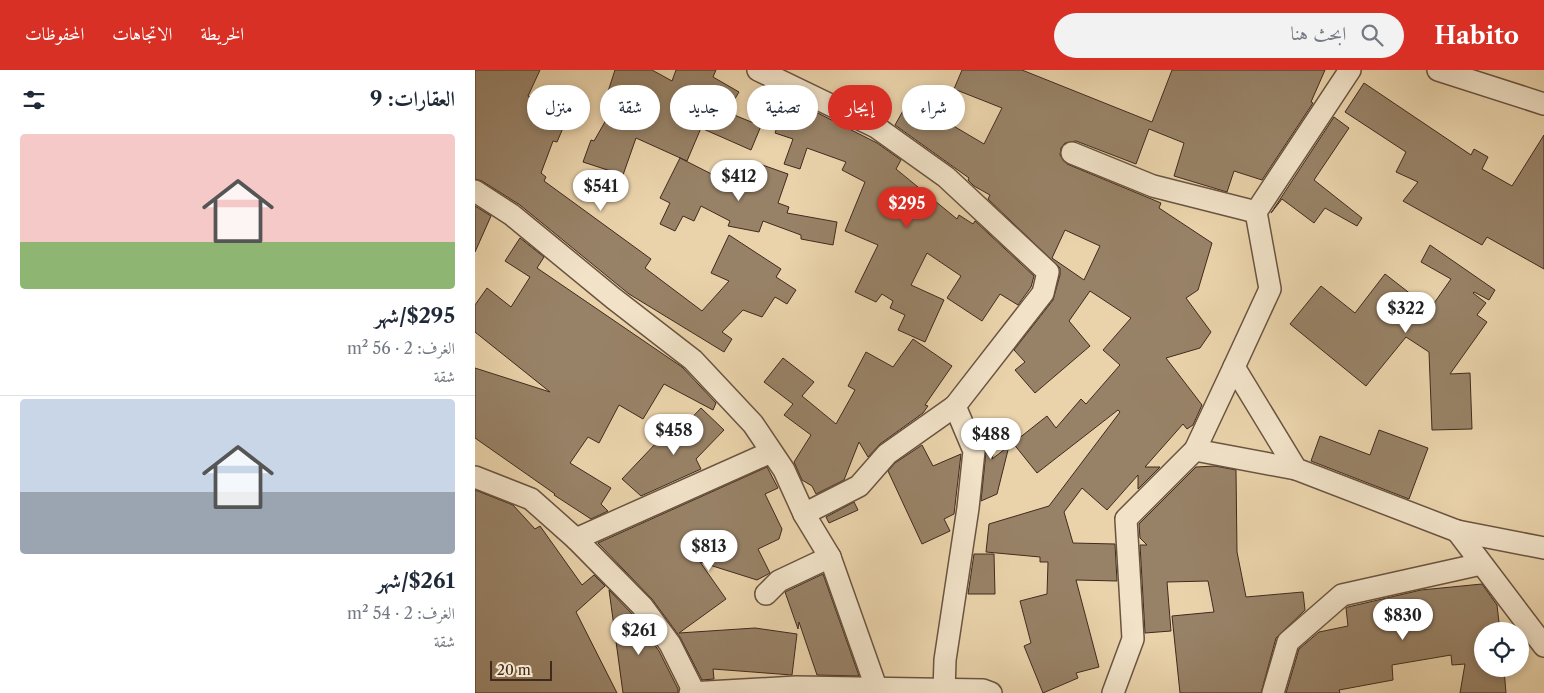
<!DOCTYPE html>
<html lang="ar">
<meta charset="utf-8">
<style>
:root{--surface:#fff;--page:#f2f2f3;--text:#1f2937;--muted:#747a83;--line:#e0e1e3;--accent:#d93025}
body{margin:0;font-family:"Libre Caslon Text",Amiri,serif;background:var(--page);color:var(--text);direction:rtl;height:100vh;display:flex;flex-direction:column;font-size:19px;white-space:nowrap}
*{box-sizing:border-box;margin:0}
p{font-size:16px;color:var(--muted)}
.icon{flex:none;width:28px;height:28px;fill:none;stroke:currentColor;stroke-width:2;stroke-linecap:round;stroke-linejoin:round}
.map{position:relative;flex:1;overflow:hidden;direction:ltr}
.side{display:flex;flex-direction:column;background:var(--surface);width:475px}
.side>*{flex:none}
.guide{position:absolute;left:15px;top:15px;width:475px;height:45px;direction:rtl;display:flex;gap:10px}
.fabs{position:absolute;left:999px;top:552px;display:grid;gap:10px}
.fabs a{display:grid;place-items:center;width:55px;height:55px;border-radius:50%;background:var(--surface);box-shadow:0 2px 8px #0003;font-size:25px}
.scale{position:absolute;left:15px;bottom:12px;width:62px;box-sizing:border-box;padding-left:5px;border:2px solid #402a1e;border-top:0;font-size:14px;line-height:18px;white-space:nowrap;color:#402a1e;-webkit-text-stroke:4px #f1e2c8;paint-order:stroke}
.price{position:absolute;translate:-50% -42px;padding:0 11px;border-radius:18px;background:#fff;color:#222;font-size:16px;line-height:32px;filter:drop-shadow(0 1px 2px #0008)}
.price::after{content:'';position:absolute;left:50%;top:30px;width:15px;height:11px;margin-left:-8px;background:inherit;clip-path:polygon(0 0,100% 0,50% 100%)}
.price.current{background:var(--accent);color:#fff}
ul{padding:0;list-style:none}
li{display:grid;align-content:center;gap:10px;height:265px;padding:0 20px}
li+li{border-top:1px solid var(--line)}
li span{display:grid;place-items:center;height:155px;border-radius:5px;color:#555}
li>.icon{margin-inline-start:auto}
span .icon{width:90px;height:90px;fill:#fffc;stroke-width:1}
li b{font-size:21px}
h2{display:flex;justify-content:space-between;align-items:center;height:60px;padding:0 20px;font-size:21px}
.chip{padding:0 18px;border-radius:22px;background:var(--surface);box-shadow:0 2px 8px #0003;font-size:18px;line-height:45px}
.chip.current{background:var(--accent);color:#fff}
header{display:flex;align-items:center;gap:30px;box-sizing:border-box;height:70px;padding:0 25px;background:var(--accent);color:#fff}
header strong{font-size:24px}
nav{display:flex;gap:28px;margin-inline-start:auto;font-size:18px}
.search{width:350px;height:45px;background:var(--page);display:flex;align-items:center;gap:12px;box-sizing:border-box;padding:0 18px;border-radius:28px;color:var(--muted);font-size:19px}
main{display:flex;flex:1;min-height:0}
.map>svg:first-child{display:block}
.building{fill:#988267;stroke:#402a1e;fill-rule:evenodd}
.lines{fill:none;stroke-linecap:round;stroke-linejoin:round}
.minor-casing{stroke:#6a5441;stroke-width:24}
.minor{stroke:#f1e2c8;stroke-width:21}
</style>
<header>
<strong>Habito</strong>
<div class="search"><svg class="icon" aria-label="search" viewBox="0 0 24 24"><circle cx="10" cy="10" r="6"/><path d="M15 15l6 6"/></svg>ابحث هنا</div>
<nav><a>الخريطة</a><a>الاتجاهات</a><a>المحفوظات</a></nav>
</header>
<main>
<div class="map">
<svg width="1069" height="623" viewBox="0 0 1069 623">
<rect width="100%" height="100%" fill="#ead3ab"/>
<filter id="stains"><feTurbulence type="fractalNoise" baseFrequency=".004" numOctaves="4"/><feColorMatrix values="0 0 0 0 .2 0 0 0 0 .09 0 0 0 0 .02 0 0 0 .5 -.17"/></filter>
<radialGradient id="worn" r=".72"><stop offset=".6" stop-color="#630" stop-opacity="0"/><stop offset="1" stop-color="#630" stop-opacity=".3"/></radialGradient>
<g class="building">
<polygon points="0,0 65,0 53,26 94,44 82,72 78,71 66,103 71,107 69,111 176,189 170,198 227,241 254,211 236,203 254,165 306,199 301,207 321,220 312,234 300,227 287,247 268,240 247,262 257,269 249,282 154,224 45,135 7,111 0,109"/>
<polygon points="140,0 177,0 197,11 201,0 241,0 238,7 264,22 252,42 286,56 276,80 226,58 212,91 161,68 148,105 108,92 116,70 119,71 135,43 127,40"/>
<path d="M 487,0 L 547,0 L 677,52 L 697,0 L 850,0 L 836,32 L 838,33 L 787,110 L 759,101 L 752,122 L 699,106 L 709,73 L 674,59 L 661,94 L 601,71 L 590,73 L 586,78 L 585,85 L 592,94 L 686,133 L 684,138 L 737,173 L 723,220 L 711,228 L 736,262 L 725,278 L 691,288 L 727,335 L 718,355 L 712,359 L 708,354 L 670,397 L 685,397 L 663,419 L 663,405 L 632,440 L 607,418 L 589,442 L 598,473 L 640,474 L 642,511 L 601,510 L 624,597 L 601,603 L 603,608 L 568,623 L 549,576 L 556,573 L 545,531 L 572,524 L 573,492 L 565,492 L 565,487 L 511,482 L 514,454 L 574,436 L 645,342 L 643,340 L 562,403 L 538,373 L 572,346 L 581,358 L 606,329 L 611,334 L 645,295 L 628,280 L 656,248 L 615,221 L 594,251 L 615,276 L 560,323 L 540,300 L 550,292 L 539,280 L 578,230 L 585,205 L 585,198 L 513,129 L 515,125 L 499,116 L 493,110 L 494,108 L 420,55 L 429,39 L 460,57 L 465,48 L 509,74 L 527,38 L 479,19 ZM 590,160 L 625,176 L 609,210 L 577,188 Z"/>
<polygon points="889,13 996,85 999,79 1013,87 1007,99 1037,116 1069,65 1069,199 1012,167 1007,175 928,131 943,112 921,102 931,82 870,42"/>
<polygon points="313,28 402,73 426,90 421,99 482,149 484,145 498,154 500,151 559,206 556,217 543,235 525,224 507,251 472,228 486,206 452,183 436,215 469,230 450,272 423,260 430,245 415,238 418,231 407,224 401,232 380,222 403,175 370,161 390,112 367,100 371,92 332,78 325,99 309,94 318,69 300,63"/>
<polygon points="859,47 874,58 839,110 887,148 882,156 850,138 839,153 807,129 796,143"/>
<polygon points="205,88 266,119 276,91 313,104 303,133 314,137 312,143 362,152 358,175 326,169 326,165 288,151 284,162 253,156 255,151 226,136 219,151 208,146 200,161 185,154 195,133 185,128"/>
<polygon points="0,136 16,146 0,182"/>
<polygon points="45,168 69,187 62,198 207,297 241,333 238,340 189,314 168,349 144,335 124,373 113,367 95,393 136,418 126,434 133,441 116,449 79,425 80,424 0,368 0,298 75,322 0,262 0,235 12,218 36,237 55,207 30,191"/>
<polygon points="955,175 1020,220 1014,230 999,222 998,223 1011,233 1002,245 1012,252 975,304 995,303 997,359 957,360 954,282 931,267 891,316 815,254 846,216 880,243 910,204 955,239 976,209 946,192"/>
<polygon points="438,269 477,296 450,335 453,336 448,343 405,374 393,387 384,372 369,410 341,424 337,416 327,410 319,392 336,365 309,345 318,334 289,312 308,288 339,312 327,326 361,354 380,320 373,316 391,282 418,297"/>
<polygon points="226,338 249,360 221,389 226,399 166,426 147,409 184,370 190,376"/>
<polygon points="500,351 525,358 517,389 534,376 522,424 506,431 511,382"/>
<polygon points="904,360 953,378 934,429 836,391 845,366 895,385"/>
<polygon points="447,375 458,396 486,384 479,444 469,449 475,461 447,474 413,401 420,393"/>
<polygon points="740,396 761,400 762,482 771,527 828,522 830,540 801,568 786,623 705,623 697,546 739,542 733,511 692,512 696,561 670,563 665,475 672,475 665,468 664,454 721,397"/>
<polygon points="292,397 303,418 290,424 307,459 304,469 283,479 295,503 282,510 225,492 251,529 204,563 280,558 322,564 317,605 238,599 239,609 227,610 205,567 177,529 123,473"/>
<polygon points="0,420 38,435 60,459 65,456 107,515 119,505 130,516 101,542 142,623 0,623"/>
<polygon points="379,432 383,440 354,453 351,447"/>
<polygon points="499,484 519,484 520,524 493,524"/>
<polygon points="348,504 384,606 342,605 324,552 323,559 310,522"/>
<polygon points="1007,514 1022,535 1025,561 1008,561 1008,599 1029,599 1031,623 985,623 990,594 977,595 976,585 917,595 918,610 864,620 865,623 811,623 824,579 844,562 873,556 871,538 873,537 946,520"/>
<polygon points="134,520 157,544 184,581 203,619 203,623 148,623"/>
</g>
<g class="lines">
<g class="minor-casing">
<g id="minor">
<polyline points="283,0 401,57 471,107 573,202 568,223 480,336 412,384 384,416 329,444"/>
<polyline points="875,0 781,142 795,219 759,297 821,399 982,461 1069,478"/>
<polyline points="963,0 1069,34"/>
<polyline points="597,83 678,116 781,142"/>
<polyline points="0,121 37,145 138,228 218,290 278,354 309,400 329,444 355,487 401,617 410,623"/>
<polyline points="720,380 821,399"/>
<polyline points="0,407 56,429 101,469 167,536 195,574 219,622"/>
<polyline points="982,461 1069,576"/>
<polyline points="101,469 296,382"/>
<polyline points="291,524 304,511 355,487"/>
<polyline points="215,623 321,617 508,620 516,623"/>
<polyline points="469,623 470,590 493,438 499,381 480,336"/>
<polyline points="638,623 658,569 651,449 720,380 759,297"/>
<polyline points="798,623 813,572 867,525 1006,494"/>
</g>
</g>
<use href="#minor" class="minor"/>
</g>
<rect width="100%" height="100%" filter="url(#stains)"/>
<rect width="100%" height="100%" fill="url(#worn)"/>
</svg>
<div class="fabs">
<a><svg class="icon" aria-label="locate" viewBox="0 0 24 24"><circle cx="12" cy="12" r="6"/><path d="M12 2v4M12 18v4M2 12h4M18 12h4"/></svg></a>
</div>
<div class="scale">20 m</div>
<b class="price" style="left:264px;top:132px">$412</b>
<b class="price" style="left:126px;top:142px">$541</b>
<b class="price current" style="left:432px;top:159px">$295</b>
<b class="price" style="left:931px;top:264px">$322</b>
<b class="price" style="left:199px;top:386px">$458</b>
<b class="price" style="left:516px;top:390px">$488</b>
<b class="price" style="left:234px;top:502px">$813</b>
<b class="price" style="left:928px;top:571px">$830</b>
<b class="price" style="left:164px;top:586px">$261</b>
<div class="guide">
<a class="chip">شراء</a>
<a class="chip current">إيجار</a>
<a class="chip">تصفية</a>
<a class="chip">جديد</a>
<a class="chip">شقة</a>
<a class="chip">منزل</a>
</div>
</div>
<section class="side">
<h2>العقارات: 9<svg class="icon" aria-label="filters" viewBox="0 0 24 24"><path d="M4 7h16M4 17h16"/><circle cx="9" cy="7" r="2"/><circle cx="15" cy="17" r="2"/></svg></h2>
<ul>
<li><span style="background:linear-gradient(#f6c9c9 70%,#8fb573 0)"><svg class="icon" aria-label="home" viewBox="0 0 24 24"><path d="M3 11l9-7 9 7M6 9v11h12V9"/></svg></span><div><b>$295/شهر</b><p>الغرف: 2 · 56 m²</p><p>شقة</p></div></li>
<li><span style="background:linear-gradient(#c9d6e8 60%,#9aa5b1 0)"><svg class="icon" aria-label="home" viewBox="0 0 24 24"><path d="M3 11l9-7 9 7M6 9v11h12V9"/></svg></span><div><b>$261/شهر</b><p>الغرف: 2 · 54 m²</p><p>شقة</p></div></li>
</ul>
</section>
</main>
